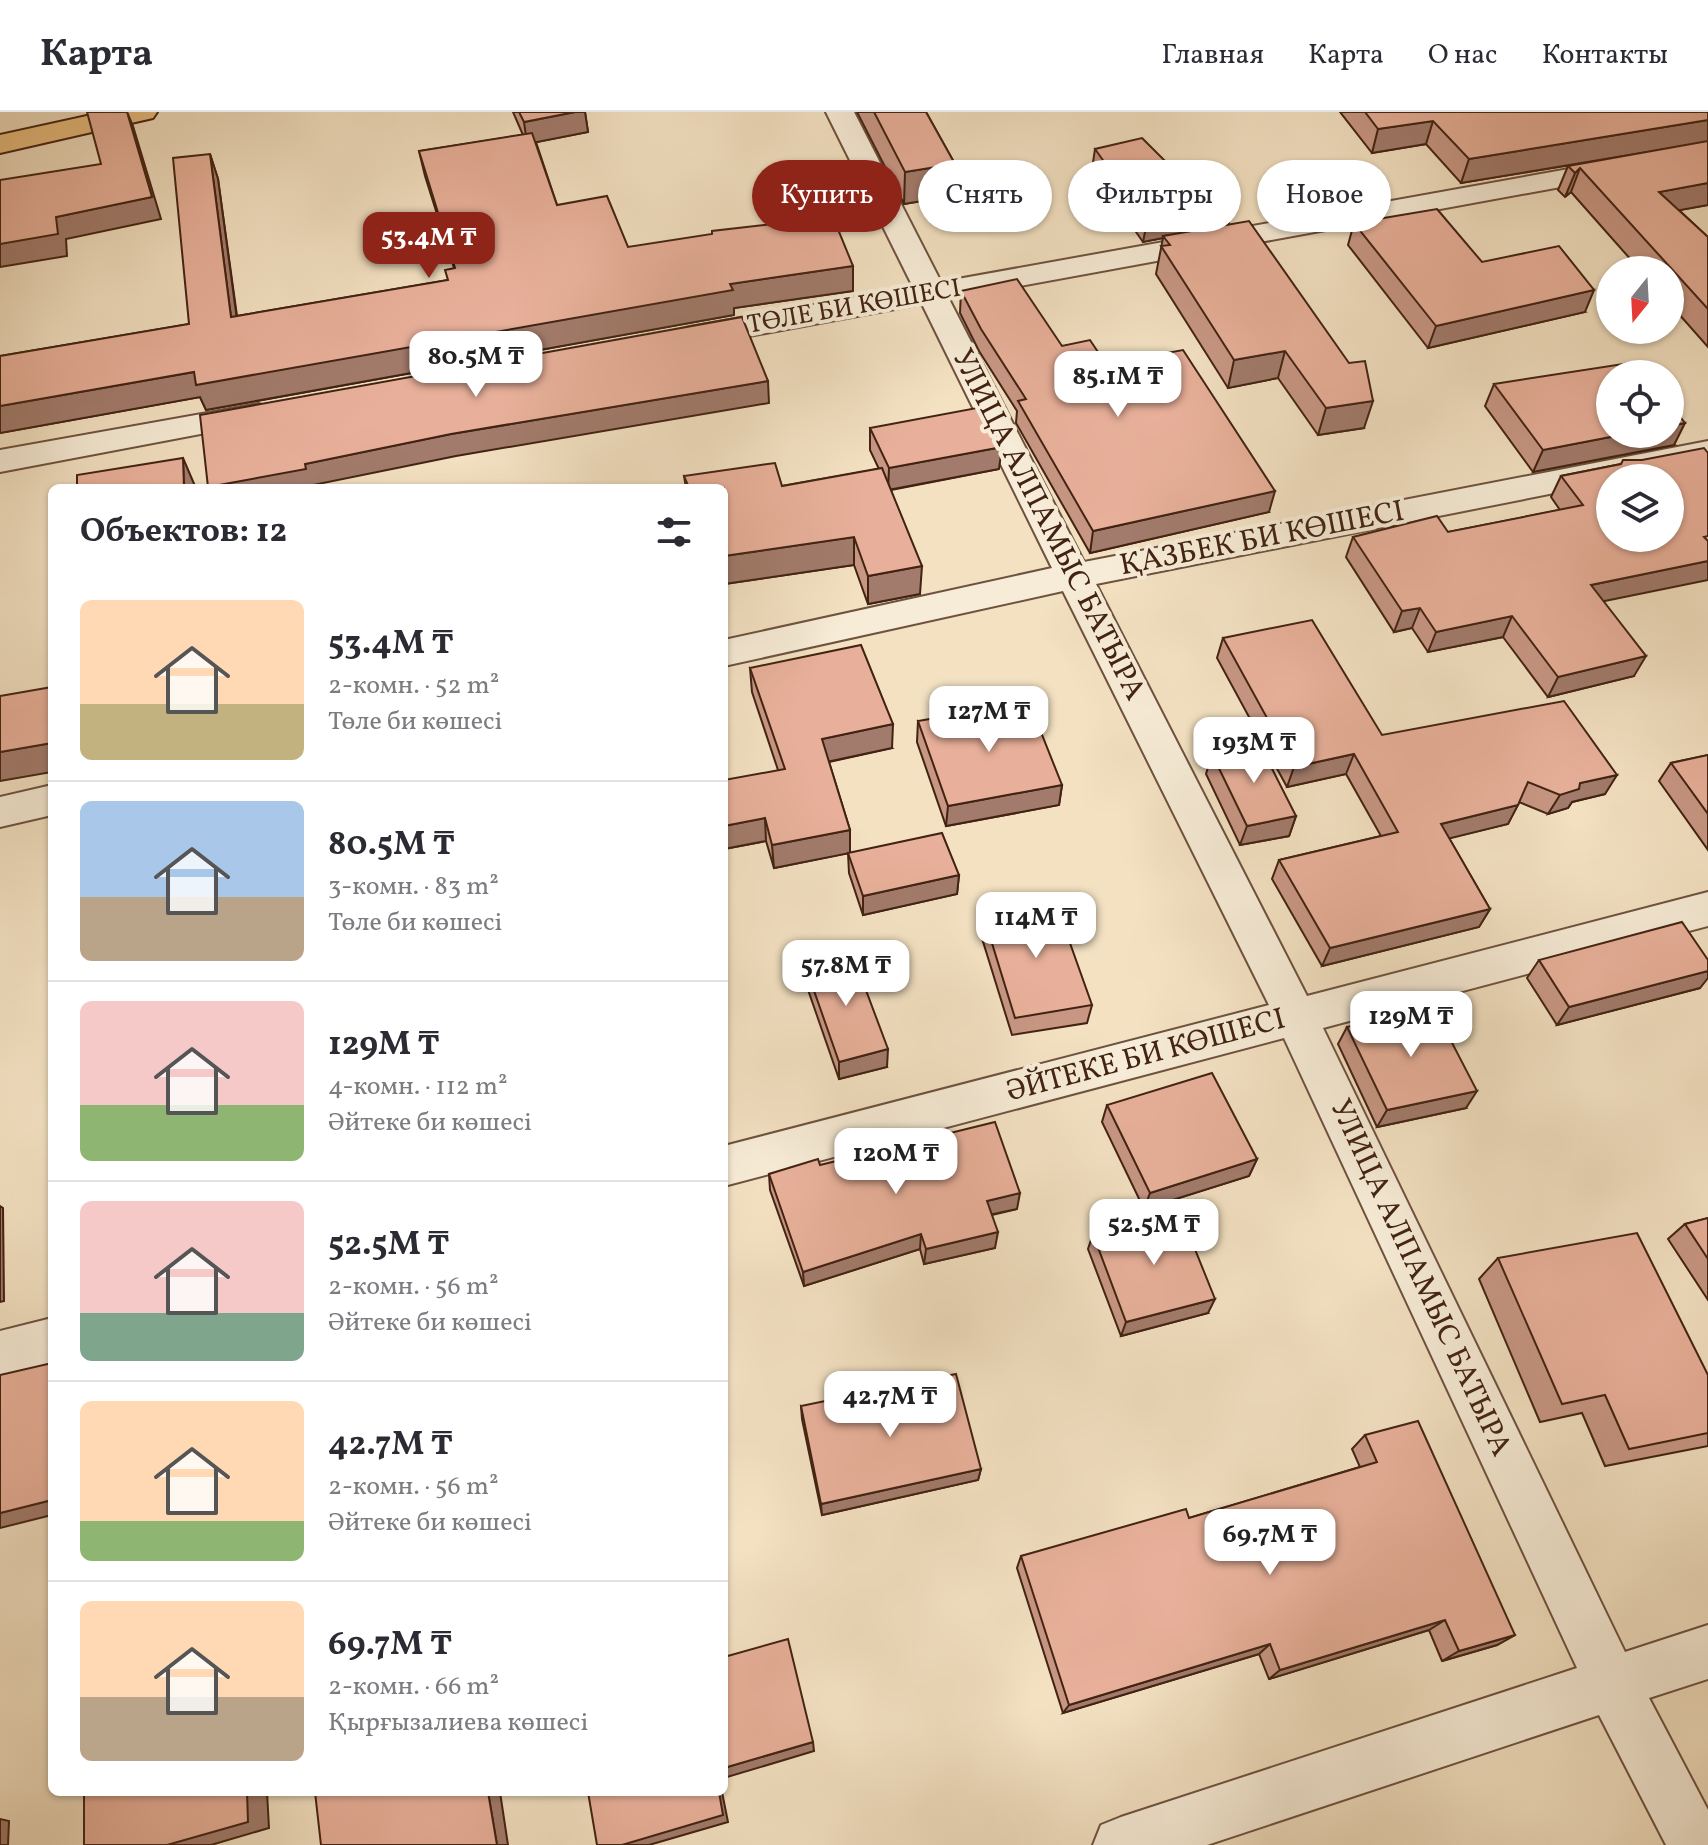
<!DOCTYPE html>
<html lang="ru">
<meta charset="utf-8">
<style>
:root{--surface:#fff;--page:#f2f2f3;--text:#2b2b33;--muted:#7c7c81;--line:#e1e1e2;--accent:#8f2418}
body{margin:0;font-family:Vollkorn,serif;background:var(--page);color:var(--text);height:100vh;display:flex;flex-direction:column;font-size:30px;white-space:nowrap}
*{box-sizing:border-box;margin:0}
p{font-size:26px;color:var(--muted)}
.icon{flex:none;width:44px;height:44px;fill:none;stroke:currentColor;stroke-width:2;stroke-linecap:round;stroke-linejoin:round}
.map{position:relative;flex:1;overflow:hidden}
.details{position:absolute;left:48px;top:372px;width:680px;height:1312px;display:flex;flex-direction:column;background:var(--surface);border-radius:12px;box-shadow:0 2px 6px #0004}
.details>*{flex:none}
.hud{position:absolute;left:752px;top:48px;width:760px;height:72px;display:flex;gap:16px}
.needle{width:52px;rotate:198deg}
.buttons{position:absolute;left:1596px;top:144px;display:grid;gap:16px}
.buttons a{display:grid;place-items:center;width:88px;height:88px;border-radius:50%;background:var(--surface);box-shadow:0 2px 6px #0004;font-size:40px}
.price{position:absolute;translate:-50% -68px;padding:0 18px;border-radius:16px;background:#fff;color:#222;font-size:26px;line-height:52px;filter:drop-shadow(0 2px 4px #0008)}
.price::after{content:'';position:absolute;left:50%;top:48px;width:24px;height:18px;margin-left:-12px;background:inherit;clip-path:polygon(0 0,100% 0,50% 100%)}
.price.on{background:var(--accent);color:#fff}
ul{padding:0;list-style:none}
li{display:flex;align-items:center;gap:24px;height:200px;padding:0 32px}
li+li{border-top:2px solid var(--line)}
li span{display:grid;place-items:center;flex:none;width:224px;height:160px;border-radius:12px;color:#555}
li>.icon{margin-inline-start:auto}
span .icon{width:96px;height:96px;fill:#fffc;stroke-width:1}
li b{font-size:34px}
h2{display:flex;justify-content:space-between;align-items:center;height:96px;padding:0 32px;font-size:34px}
.chip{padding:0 28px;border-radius:36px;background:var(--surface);box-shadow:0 2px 6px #0004;font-size:28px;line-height:72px}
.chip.on{background:var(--accent);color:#fff}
header{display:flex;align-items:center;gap:48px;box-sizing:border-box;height:112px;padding:0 40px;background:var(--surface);border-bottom:2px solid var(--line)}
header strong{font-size:38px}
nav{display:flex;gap:44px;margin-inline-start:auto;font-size:28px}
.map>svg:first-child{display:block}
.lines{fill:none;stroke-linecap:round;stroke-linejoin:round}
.minor-casing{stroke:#6e523f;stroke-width:4}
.trunk-casing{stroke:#422313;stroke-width:4}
.minor{fill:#f7ecd7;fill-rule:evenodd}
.trunk{fill:#eac081;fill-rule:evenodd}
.wall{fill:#c89784;stroke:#422313;stroke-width:2}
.shaded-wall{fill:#a27b6c;stroke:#422313;stroke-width:2}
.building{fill:#e8b09a;stroke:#422313;stroke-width:2;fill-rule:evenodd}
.labels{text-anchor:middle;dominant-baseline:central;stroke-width:8;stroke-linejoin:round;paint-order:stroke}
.far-street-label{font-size:26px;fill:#422313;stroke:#f7ecd7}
.street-label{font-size:30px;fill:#422313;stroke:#f7ecd7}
</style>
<header>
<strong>Карта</strong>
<nav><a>Главная</a><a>Карта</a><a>О нас</a><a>Контакты</a></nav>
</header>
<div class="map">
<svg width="1708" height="1733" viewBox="0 0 1708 1733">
<rect width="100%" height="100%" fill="#f3e1c2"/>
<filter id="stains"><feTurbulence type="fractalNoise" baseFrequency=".0025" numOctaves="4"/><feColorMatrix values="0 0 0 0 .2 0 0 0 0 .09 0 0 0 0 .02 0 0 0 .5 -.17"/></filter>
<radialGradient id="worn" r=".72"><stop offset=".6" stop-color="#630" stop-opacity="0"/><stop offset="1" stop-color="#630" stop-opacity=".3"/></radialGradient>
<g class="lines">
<g class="minor-casing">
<g id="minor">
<polygon points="826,0 854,0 941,170 1708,32 1708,48 949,187 1084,450 1708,329 1708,351 1631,366 1610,366 1610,370 1096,472 1307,884 1708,780 1708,814 1323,916 1625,1540 1708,1513 1708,1567 1649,1586 1708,1698 1708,1733 1666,1733 1599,1603 1207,1733 1093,1733 1101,1713 1121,1705 1577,1556 1284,926 724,1074 724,1034 1269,893 1063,479 724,554 724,528 1052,456 922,192 690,235 679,232 675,225 679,218 690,215 913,175"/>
<polygon points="258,292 269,295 274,302 269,309 0,360 0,338"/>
<polygon points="52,673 52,703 0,715 0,685"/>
<polygon points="52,1206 52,1252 0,1265 0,1219"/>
</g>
</g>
<g class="trunk-casing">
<polygon id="trunk" points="105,0 157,0 153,6 0,41 0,23"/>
</g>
<use href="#minor" class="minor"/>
<use href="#trunk" class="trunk"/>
</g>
<g class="wall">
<polygon points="513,0 585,0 588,20 536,30 557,93 628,135 853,179 734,196 734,203 206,298 200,285 0,321 0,244 189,212 210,42 218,67 237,204 448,168 454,156 425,64 419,39 523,23"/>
<polygon points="857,0 926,0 955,52 953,84 904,92"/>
<polygon points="1340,0 1708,0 1708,93 1679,98 1708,125 1708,235 1670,192 1670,158 1640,158 1571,80 1565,85 1558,78 1568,54 1644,41 1461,71 1426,32 1372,41"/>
<polygon points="1095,37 1228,112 1364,316 1318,323 1278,266 1228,276 1156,162 1163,126 1143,130 1092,57"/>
<polygon points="1354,111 1482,150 1585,200 1428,236 1348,133"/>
<polygon points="961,179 1062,234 1106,252 1269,400 1090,441 1016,311 1017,299 979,239 960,201"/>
<polygon points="1494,272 1674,333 1533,360 1485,294"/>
<polygon points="870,316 999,357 891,378 920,482 868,492 854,453 724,472 724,376 686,376 684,364 782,374 879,357 870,338"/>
<polygon points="1621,352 1603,489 1634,564 1548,585 1503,525 1428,540 1412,516 1394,520 1346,445 1353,425 1448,420 1560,398 1551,385 1561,364"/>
<polygon points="1223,526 1382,623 1605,682 1572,690 1568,696 1548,702 1519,690 1508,712 1449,726 1490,797 1479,815 1322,854 1272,767 1279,748 1381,724 1346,662 1287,675 1217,546"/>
<polygon points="750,556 892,636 829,650 850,718 850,741 959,763 957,782 863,803 849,761 848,741 774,756 766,729 724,737 778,658 752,580"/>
<polygon points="918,609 1062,673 1059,693 946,714 917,630"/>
<polygon points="1212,642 1296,704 1289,724 1240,733 1206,662"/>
<polygon points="1708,643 1708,738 1659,669 1671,651"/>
<polygon points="983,802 1092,893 1087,911 1012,923 980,820"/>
<polygon points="1539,848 1700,876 1557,913 1527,866"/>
<polygon points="805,853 887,955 839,967 806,872"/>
<polygon points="1347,915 1466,996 1377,1015 1338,932"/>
<polygon points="1107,993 1257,1047 1249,1064 1144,1097 1102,1010"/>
<polygon points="820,1053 1017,1097 992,1103 995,1136 924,1152 920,1137 804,1174 770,1078 769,1062"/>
<polygon points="1708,1106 1708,1188 1668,1127 1685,1112"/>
<polygon points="1093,1122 1208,1201 1121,1224 1088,1137"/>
<polygon points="1498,1146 1708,1263 1708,1334 1605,1354 1582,1301 1540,1310 1479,1167"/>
<polygon points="801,1294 981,1357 978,1368 822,1403 802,1307"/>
<polygon points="1365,1323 1515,1523 1497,1533 1442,1549 1429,1518 1269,1567 1259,1542 1063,1601 1017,1456 1021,1444 1189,1406 1360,1355 1352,1337"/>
</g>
<g class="shaded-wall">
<polygon points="127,0 133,14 161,107 66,127 67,144 0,155 0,132 56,105 152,85"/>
<polygon points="575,0 585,0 588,20 527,32 524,10"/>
<polygon points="1708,8 1708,30 1461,71 1469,47"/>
<polygon points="1433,9 1426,32 1372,41 1378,17"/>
<polygon points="210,42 218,67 240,230 231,205"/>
<polygon points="955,52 953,84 904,92 905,60"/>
<polygon points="1580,56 1571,80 1565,85 1575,61"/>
<polygon points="1708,71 1708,93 1648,104 1659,80"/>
<polygon points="1232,95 1228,115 1163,124 1163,126 1143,130 1147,110"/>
<polygon points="853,154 853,179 734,196 734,203 206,298 200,285 0,321 0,294 194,260 730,172"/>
<polygon points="1594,178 1585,200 1428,236 1436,214"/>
<polygon points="1285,239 1278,266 1228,276 1234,248"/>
<polygon points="768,269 769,291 456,344 313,373 313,376 208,375 305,352 451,322"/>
<polygon points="1373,289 1364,316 1318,323 1326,296"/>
<polygon points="1685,311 1674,333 1533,360 1543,338 1626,322 1670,322 1670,314"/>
<polygon points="1002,335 999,357 888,378 889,356"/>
<polygon points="183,346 195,374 195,376 184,376"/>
<polygon points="1275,379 1269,400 1090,441 1093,419"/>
<polygon points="854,425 854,453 724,472 724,444"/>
<polygon points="1708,449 1708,468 1580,494 1591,473"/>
<polygon points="922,454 920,482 868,492 868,464"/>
<polygon points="1420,496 1412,516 1394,520 1402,499"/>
<polygon points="1512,504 1503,525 1428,540 1436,520"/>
<polygon points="1646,544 1634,564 1548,585 1558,565"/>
<polygon points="893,612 892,636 822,651 822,627"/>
<polygon points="52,631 52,660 0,669 0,640"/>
<polygon points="1354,642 1346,662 1287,675 1294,655"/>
<polygon points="1617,663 1605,682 1572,690 1568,696 1548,702 1560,683 1580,671"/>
<polygon points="1062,673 1059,693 946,714 948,694"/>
<polygon points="1518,693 1508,712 1431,731 1441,712"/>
<polygon points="1296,704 1289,724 1240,733 1247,714"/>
<polygon points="765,706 766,729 724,737 724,714"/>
<polygon points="850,718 850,741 774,756 772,733"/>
<polygon points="959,763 957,782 863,803 863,784"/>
<polygon points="1490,797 1479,815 1322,854 1330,836"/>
<polygon points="1708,859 1708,866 1700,876 1557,913 1569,895"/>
<polygon points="888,937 887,955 839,967 839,950"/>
<polygon points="1477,979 1466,996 1377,1015 1387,998"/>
<polygon points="1257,1047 1249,1064 1144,1097 1150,1081"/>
<polygon points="1020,1081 1017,1097 984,1104 987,1089"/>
<polygon points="0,1094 3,1096 4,1189 0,1190"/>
<polygon points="998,1120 995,1136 924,1152 926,1137"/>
<polygon points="921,1122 920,1137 804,1174 803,1160"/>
<polygon points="1215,1187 1208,1201 1121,1224 1126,1210"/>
<polygon points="981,1357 978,1368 822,1403 821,1392"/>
<polygon points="52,1388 52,1403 0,1416 0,1401"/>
<polygon points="1445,1508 1429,1518 1269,1567 1280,1558"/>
<polygon points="1515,1523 1497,1533 1442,1549 1459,1539"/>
<polygon points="1270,1532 1259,1542 1063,1601 1069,1593"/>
<polygon points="813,1630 814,1639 724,1666 724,1656"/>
<polygon points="247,1680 267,1680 269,1716 211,1733 167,1733"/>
<polygon points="488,1680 500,1680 508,1733 497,1733"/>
<polygon points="719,1680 722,1680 728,1710 649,1733 622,1733"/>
<polygon points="0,1707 9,1709 8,1733 0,1733"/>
</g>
<g class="building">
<polygon points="87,0 127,0 152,85 56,105 58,122 0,132 0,68 101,52"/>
<polygon points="519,0 575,0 524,10"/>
<polygon points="874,0 926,0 955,52 905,60"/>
<polygon points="1365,0 1708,0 1708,8 1469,47 1433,9 1378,17"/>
<polygon points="532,21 557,93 607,84 628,135 712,122 712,119 833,105 853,154 730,172 733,178 196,273 194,260 0,294 0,244 189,212 173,46 210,42 231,205 448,168 445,158 455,156 419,39"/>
<polygon points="1142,26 1174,58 1203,54 1232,95 1147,110 1095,37"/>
<polygon points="1708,29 1708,71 1659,80 1708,125 1708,197 1580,56 1575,61 1568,54"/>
<polygon points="1437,97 1482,150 1559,134 1594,178 1436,214 1354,111"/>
<polygon points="1249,109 1349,251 1365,249 1373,289 1326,296 1285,239 1234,248 1161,134 1170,133 1163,124"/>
<polygon points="1017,167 1062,234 1090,228 1106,252 1183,238 1275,379 1093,419 1018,289 1026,287 981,217 961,179"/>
<polygon points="742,205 768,269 451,322 305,352 306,357 208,375 200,303"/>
<polygon points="1636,250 1646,262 1610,262 1610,322 1626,322 1543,338 1494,272"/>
<polygon points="1670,292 1685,311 1670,314"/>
<polygon points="982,295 1002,335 889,356 870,316"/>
<path d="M 1704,336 L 1708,341 L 1708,424 L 1704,425 L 1708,429 L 1708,449 L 1591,473 L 1646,544 L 1558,565 L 1512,504 L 1436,520 L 1420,496 L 1402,499 L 1353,425 L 1437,404 L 1448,420 L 1583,393 L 1561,364 L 1621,352 L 1623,348 L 1642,348 ZM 1610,366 L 1670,366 L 1670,426 L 1610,426 Z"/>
<polygon points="183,346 184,376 77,376 77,363"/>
<polygon points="775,351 782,374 882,356 922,454 868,464 854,425 724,444 724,376 689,376 684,364"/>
<polygon points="1312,508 1382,623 1564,589 1617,663 1580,671 1579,677 1560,683 1528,670 1518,693 1441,712 1490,797 1330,836 1279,748 1398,720 1354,642 1294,655 1223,526"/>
<polygon points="861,533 893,612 822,627 850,718 772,733 765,706 724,714 724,668 785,657 750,556"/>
<polygon points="52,575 52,631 0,640 0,584"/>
<polygon points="1029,590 1062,673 948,694 918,609"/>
<polygon points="1260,633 1296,704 1247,714 1212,642"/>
<polygon points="1708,643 1708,702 1671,651"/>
<polygon points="942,721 959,763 863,784 848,741"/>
<polygon points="1055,789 1092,893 1015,906 983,802"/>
<polygon points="1682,810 1708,848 1708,859 1569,895 1539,848"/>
<polygon points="852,841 888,937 839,950 805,853"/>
<polygon points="1434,896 1477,979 1387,998 1347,915"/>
<polygon points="1212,961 1257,1047 1150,1081 1107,993"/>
<polygon points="995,1010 1020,1081 987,1089 998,1120 926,1137 921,1122 803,1160 769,1062 818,1047 820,1053"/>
<polygon points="1180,1100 1215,1187 1126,1210 1093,1122"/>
<polygon points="1708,1106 1708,1147 1685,1112"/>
<polygon points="1637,1121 1708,1263 1708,1321 1629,1337 1605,1283 1562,1292 1498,1146"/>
<polygon points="52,1251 52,1388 0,1401 0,1263"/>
<polygon points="956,1262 981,1357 821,1392 801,1294"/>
<polygon points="1418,1309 1515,1523 1459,1539 1445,1508 1280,1558 1270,1532 1069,1593 1021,1444 1186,1397 1189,1406 1377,1350 1365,1323"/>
<polygon points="788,1527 813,1630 724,1656 724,1545"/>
<polygon points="84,1680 247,1680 248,1710 167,1733 84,1733"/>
<polygon points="315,1680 488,1680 497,1733 321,1733"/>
<polygon points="588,1680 719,1680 723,1703 622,1733 597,1733"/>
</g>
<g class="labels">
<g class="far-street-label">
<text transform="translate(854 195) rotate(-10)">ТӨЛЕ БИ КӨШЕСІ</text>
</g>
<g class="street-label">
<text transform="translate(1048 413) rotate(63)">УЛИЦА АЛПАМЫС БАТЫРА</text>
<text transform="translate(1262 427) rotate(-11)">ҚАЗБЕК БИ КӨШЕСІ</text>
<text transform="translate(1146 944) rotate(-15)">ӘЙТЕКЕ БИ КӨШЕСІ</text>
<text transform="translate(1420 1166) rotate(65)">УЛИЦА АЛПАМЫС БАТЫРА</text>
</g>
</g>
<rect width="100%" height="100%" filter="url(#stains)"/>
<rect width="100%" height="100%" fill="url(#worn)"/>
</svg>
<div class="buttons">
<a><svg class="needle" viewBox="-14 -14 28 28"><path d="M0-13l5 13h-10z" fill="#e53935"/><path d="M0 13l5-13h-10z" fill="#7c7c81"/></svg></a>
<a><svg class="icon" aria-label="locate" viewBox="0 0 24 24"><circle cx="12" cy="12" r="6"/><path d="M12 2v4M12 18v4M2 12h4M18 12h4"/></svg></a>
<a><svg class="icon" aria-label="layers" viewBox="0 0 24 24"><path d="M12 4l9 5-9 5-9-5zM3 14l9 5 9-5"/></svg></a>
</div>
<b class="price on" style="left:429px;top:168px">53.4M ₸</b>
<b class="price" style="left:476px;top:287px">80.5M ₸</b>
<b class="price" style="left:1118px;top:307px">85.1M ₸</b>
<b class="price" style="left:989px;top:642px">127M ₸</b>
<b class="price" style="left:1254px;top:673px">193M ₸</b>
<b class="price" style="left:1036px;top:848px">114M ₸</b>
<b class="price" style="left:846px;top:896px">57.8M ₸</b>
<b class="price" style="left:1411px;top:947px">129M ₸</b>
<b class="price" style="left:896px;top:1084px">120M ₸</b>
<b class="price" style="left:1154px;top:1155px">52.5M ₸</b>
<b class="price" style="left:890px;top:1327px">42.7M ₸</b>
<b class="price" style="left:1270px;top:1465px">69.7M ₸</b>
<div class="hud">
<a class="chip on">Купить</a>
<a class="chip">Снять</a>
<a class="chip">Фильтры</a>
<a class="chip">Новое</a>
</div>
<section class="details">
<h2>Объектов: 12<svg class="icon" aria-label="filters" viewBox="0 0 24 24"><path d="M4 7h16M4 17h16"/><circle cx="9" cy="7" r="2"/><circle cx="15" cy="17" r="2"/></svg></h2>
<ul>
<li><span style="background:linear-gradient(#ffd9b3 65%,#c2b280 0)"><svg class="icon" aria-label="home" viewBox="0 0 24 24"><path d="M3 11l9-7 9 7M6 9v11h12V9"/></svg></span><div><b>53.4M ₸</b><p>2-комн. · 52 m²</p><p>Төле би көшесі</p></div></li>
<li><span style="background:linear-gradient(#a9c7e8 60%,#b9a48a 0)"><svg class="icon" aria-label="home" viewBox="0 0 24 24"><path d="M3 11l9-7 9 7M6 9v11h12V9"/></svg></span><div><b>80.5M ₸</b><p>3-комн. · 83 m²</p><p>Төле би көшесі</p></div></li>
<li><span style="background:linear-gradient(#f6c9c9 65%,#8fb573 0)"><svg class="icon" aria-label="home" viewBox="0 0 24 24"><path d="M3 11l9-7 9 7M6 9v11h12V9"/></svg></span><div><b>129M ₸</b><p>4-комн. · 112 m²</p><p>Әйтеке би көшесі</p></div></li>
<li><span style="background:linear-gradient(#f6c9c9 70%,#7fa58c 0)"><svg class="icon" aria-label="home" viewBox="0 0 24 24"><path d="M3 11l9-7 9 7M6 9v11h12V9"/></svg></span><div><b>52.5M ₸</b><p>2-комн. · 56 m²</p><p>Әйтеке би көшесі</p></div></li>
<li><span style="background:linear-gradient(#ffd9b3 75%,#8fb573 0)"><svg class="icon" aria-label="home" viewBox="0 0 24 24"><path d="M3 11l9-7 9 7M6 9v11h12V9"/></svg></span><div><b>42.7M ₸</b><p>2-комн. · 56 m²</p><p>Әйтеке би көшесі</p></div></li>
<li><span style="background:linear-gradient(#ffd9b3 60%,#b9a48a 0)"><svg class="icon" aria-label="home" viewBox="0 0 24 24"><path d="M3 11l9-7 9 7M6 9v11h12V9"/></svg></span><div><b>69.7M ₸</b><p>2-комн. · 66 m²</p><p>Қырғызалиева көшесі</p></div></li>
</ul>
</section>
</div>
